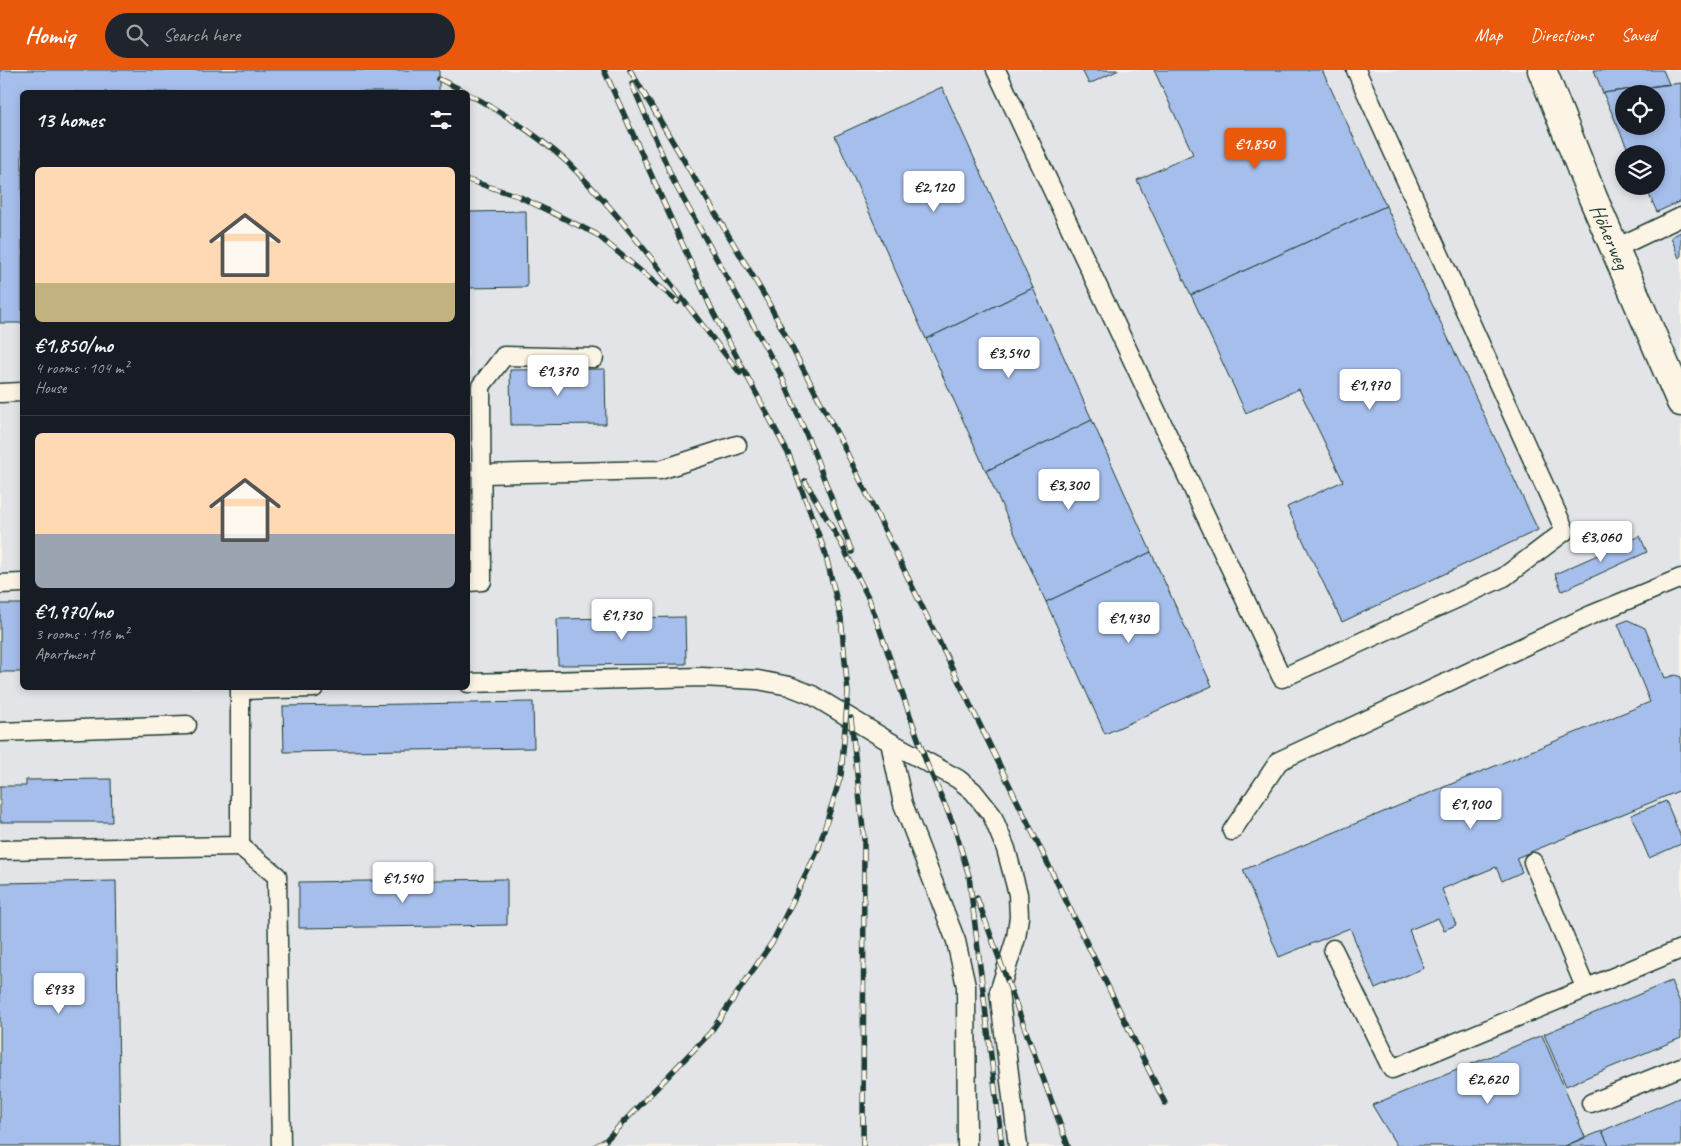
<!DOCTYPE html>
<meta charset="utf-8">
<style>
:root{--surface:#171b24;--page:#20242c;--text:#f1f3f6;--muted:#9ea1a6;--line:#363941;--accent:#ea580c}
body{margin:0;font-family:Caveat,sans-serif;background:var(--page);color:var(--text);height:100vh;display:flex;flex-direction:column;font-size:19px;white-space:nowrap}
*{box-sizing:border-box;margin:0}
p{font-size:16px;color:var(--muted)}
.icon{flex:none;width:28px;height:28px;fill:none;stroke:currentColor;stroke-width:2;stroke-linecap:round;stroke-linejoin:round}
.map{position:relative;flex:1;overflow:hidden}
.panel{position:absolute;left:20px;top:20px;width:450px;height:600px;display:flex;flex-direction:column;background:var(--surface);border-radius:8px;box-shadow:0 2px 8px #0003}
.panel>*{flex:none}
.controls{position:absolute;left:1615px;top:15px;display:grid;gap:10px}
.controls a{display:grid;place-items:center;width:50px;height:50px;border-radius:50%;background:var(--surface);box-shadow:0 2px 8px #0003;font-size:25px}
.price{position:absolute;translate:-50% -42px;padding:0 11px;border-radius:5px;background:#fff;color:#222;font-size:16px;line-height:32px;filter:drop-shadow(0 1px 2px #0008)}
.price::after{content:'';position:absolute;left:50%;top:30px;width:15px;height:11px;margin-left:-8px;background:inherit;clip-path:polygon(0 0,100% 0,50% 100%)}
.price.selected{background:var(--accent);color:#fff}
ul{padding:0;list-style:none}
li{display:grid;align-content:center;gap:10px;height:265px;padding:0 15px}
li+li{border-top:1px solid var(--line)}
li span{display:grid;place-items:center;height:155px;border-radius:8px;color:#555}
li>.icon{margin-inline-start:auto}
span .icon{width:90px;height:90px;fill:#fffc;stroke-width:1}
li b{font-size:21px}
h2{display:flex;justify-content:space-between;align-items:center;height:60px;padding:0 15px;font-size:21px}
header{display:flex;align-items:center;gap:30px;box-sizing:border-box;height:70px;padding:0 25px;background:var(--accent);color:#fff}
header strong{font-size:24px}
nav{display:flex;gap:28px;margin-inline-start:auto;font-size:18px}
.search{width:350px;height:45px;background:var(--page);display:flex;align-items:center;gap:12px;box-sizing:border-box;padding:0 18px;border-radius:28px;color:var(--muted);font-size:19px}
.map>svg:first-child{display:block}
.built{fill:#e2e4e7;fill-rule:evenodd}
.building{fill:#a5beeb;stroke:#1f3d34;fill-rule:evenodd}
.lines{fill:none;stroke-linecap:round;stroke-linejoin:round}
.service-casing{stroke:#1f3d34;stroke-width:21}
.tertiary-casing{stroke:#1f3d34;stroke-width:31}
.service{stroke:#fcf5e5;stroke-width:18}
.tertiary{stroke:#fcf5e5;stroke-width:28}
.rail-casing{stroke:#1f3d34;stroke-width:5.5}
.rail{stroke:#fcf5e5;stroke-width:4;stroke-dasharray:11;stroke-linecap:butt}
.labels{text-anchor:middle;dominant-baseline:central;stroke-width:4;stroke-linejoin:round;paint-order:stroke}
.street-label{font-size:21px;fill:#1f3d34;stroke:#fcf5e5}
</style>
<header>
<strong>Homiq</strong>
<div class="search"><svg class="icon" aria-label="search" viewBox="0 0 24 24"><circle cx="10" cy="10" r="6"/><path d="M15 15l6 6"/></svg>Search here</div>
<nav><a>Map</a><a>Directions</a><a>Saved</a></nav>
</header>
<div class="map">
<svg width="1681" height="1076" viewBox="0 0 1681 1076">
<rect width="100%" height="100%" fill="#fcf5e5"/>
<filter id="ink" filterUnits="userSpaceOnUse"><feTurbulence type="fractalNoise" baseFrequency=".02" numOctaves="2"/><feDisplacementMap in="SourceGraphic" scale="10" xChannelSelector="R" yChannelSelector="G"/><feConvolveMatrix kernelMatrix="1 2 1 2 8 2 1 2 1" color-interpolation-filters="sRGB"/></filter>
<g filter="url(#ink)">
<path class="built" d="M 0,0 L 1681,0 L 1681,1076 L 0,1076 ZM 22,22 L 468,22 L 468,618 L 22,618 ZM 1624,24 L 1656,24 L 1656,56 L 1624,56 ZM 1624,84 L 1656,84 L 1656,116 L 1624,116 Z"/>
<g class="building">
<polygon points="0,0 439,0 439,22 22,22 22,253 0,253"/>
<polygon points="1082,0 1119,0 1089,14"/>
<polygon points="1154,0 1322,0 1386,136 1191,225 1137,110 1193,84"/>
<polygon points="1594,0 1663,0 1669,14 1603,23"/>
<path d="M 1681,13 L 1681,131 L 1657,142 L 1645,116 L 1656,116 L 1656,84 L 1630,84 L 1603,23 ZM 1624,24 L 1656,24 L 1656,56 L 1624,56 Z"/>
<polygon points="942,17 1033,218 926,269 835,66"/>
<polygon points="1386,136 1538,460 1342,552 1287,437 1343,411 1299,319 1246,343 1191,225"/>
<polygon points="526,141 527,217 468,218 468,142"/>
<polygon points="1681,162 1681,187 1679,188 1671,167"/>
<polygon points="1033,218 1092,350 986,401 926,269"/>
<polygon points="605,299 606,354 511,355 510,300"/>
<polygon points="1092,350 1151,482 1046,532 986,401"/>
<polygon points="1640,466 1647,482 1562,521 1555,504"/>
<polygon points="1151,482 1212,616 1105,664 1046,532"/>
<rect x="0" y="534" width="22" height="68"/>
<polygon points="685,547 686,594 558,595 557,549"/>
<polygon points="1628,550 1645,558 1665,608 1675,605 1681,607 1681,720 1516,788 1522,802 1502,811 1496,797 1442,819 1456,855 1444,860 1438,848 1409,860 1424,898 1375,919 1350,858 1279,887 1243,800 1650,632 1618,554"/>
<polygon points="533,632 534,678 284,682 283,636"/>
<polygon points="111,709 112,752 0,752 0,716 26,716 26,710"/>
<polygon points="1666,731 1681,767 1681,774 1649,788 1631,745"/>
<polygon points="507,809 507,855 299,858 299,812"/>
<polygon points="116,811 120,1076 0,1076 0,813"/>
<polygon points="1671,911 1681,935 1681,968 1566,1016 1544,964"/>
<polygon points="1542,965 1585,1067 1565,1076 1397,1076 1372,1035"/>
<polygon points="1681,1027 1681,1076 1609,1076 1602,1061"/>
<polygon points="1602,1061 1609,1076 1565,1076"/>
</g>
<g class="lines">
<g class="service-casing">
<g id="service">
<polyline points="996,0 1282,608 1504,507 1565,461 1356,0"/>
<polyline points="1616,178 1681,147"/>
<polyline points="0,323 22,322"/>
<polyline points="482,404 660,400 737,375"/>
<polyline points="468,512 482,511 481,316 504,286 594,288"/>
<polyline points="0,514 22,513"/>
<polyline points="468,613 702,607 758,610 789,616 812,625 890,672 903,734 956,871 966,916 967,1076"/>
<polyline points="240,620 314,618"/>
<polyline points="0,662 187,655"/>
<polyline points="890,672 958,709 973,721 992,745 1006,779 1018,824 1019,847 1016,868 999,922 1018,1076"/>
<polyline points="1232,761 1279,691 1591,545 1681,508"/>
<polyline points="240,776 277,806 281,1076"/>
<polyline points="0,780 240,776 240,618"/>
<polyline points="1533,792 1585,917"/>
<polyline points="1333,879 1392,999 1681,879"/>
<polyline points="1591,1033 1681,997"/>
</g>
</g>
<g class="tertiary-casing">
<g id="tertiary">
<path id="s1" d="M 1542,0 L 1593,128 L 1681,332"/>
</g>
</g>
<use href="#service" class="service"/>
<use href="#tertiary" class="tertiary"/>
<g class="rail-casing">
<g id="rail">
<polyline points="630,0 767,230 842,373 1165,1033"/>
<polyline points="439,9 466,22"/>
<polyline points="632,14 674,112 781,305 813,380 852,482"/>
<path d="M 468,24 C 503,42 551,74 578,103 C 638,164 686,237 740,303"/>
<polyline points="468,110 518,126 596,164 678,232"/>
<polyline points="805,411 841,473 869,529 927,694 954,756 969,806 1002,1076"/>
<polyline points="851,648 864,769 863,1076"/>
<polyline points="977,828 1068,1076"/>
<polyline points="596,1076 606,1070 710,963 773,871 818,780 841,705 848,623 841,548 825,482 789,385 713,242 604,0"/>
</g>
</g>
<use href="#rail" class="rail"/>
</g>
</g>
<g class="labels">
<g class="street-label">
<text stroke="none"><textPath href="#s1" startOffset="180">Höherweg</textPath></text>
</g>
</g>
</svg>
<div class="controls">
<a><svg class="icon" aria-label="locate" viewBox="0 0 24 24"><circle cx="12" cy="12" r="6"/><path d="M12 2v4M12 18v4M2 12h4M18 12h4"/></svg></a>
<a><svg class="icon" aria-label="layers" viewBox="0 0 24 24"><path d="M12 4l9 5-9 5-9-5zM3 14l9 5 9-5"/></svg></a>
</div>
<b class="price selected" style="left:1255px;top:100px">€1,850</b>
<b class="price" style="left:934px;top:143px">€2,120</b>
<b class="price" style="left:1009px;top:309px">€3,540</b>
<b class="price" style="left:558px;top:327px">€1,370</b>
<b class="price" style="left:1370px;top:341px">€1,970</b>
<b class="price" style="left:1069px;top:441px">€3,300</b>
<b class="price" style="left:1601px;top:493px">€3,060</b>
<b class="price" style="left:622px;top:571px">€1,730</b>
<b class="price" style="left:1129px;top:574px">€1,430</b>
<b class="price" style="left:1471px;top:760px">€1,900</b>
<b class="price" style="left:403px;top:834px">€1,540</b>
<b class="price" style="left:59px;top:945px">€933</b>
<b class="price" style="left:1488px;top:1035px">€2,620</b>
<section class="panel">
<h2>13 homes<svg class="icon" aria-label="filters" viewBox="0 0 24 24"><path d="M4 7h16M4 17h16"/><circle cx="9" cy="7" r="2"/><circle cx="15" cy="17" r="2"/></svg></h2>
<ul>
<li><span style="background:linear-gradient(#ffd9b3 75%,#c2b280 0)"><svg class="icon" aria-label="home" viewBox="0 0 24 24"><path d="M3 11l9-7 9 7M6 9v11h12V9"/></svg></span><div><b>€1,850/mo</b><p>4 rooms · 104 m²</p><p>House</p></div></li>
<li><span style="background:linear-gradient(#ffd9b3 65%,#9aa5b1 0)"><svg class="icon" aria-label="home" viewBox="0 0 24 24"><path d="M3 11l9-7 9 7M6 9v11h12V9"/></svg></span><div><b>€1,970/mo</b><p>3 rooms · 116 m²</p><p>Apartment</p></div></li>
</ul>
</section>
</div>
